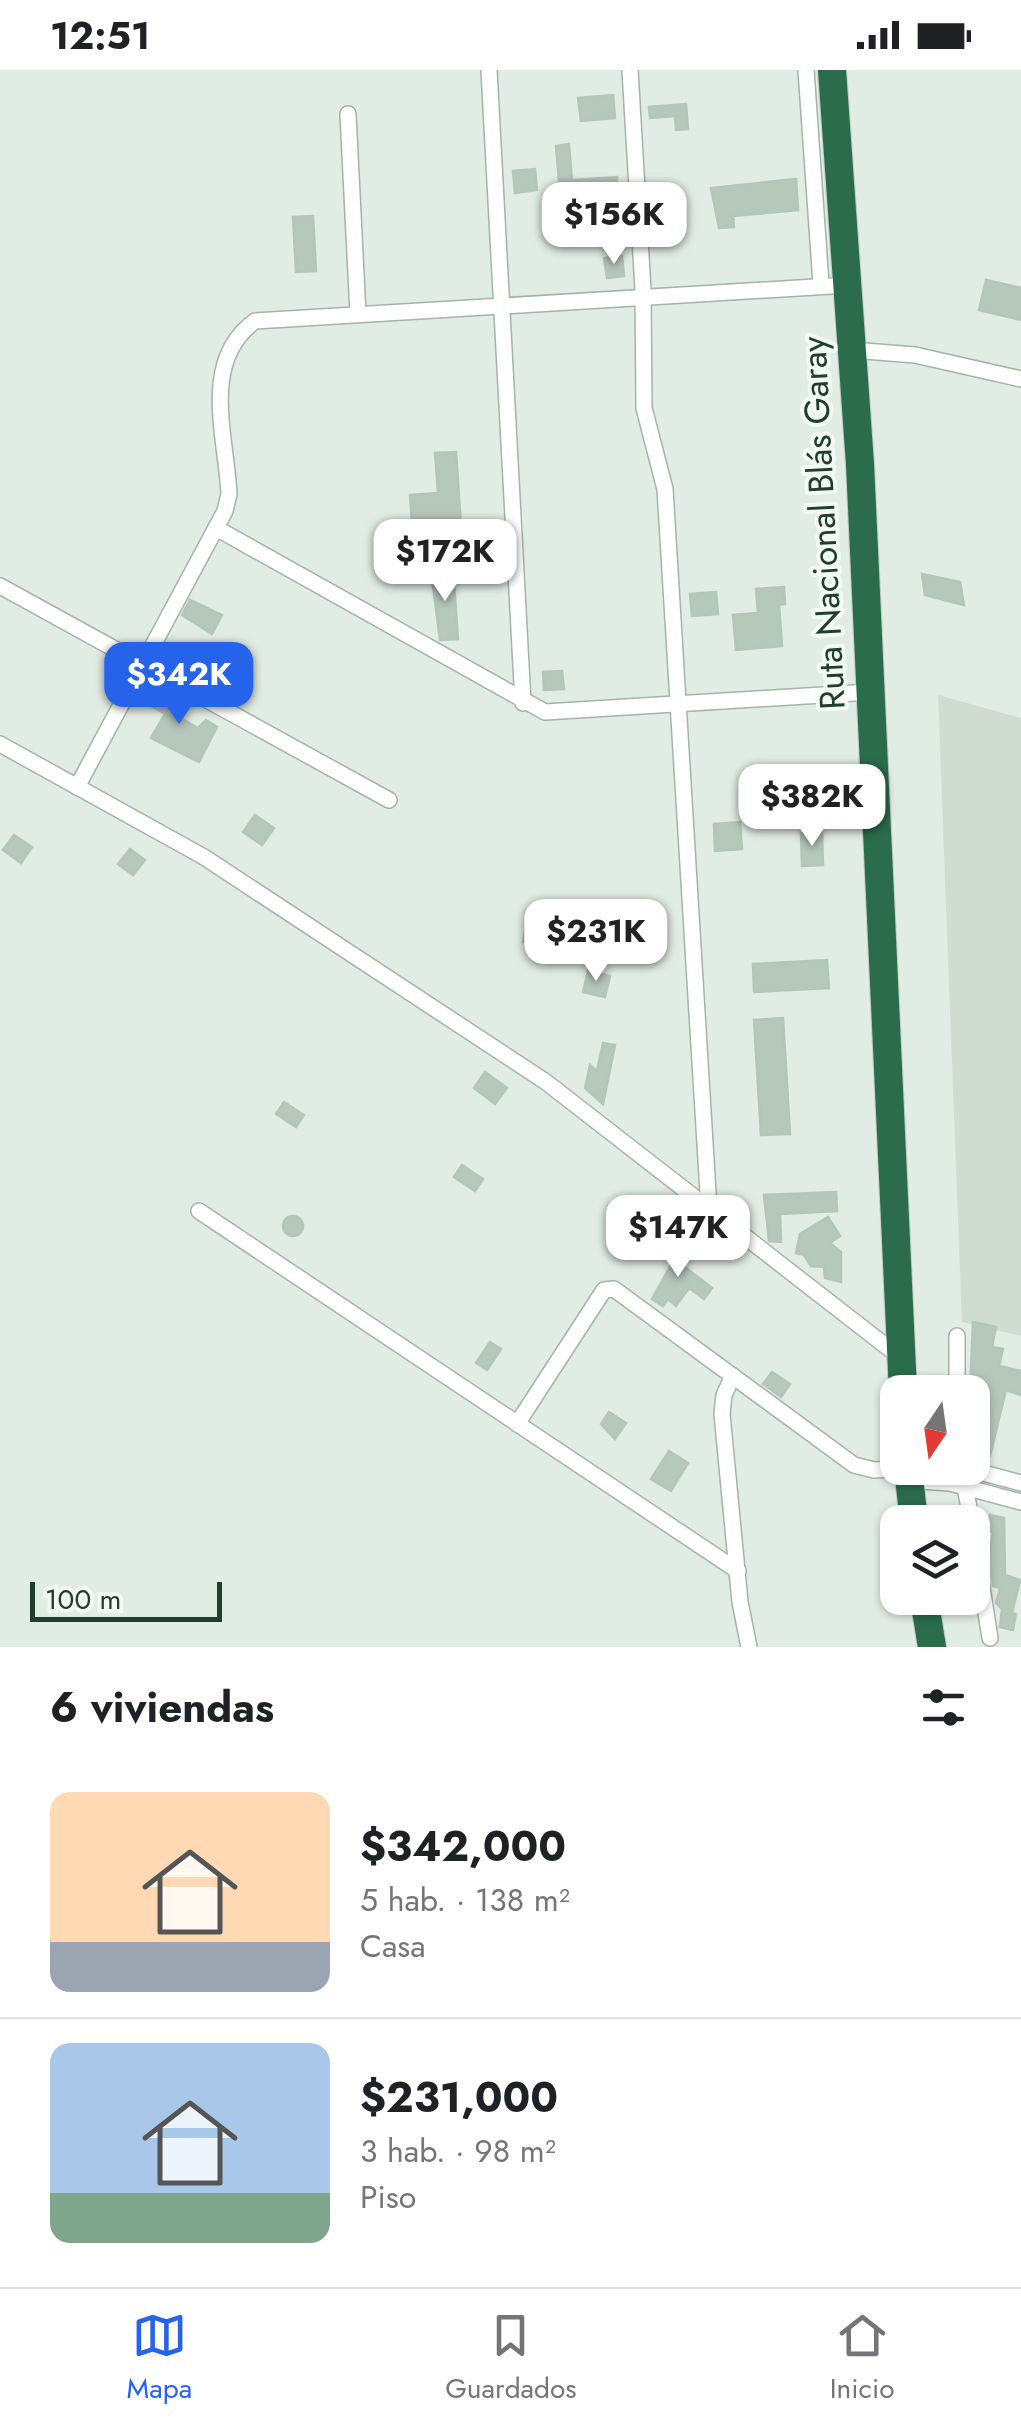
<!DOCTYPE html>
<html lang="es">
<meta charset="utf-8">
<style>
:root{--surface:#fff;--page:#f2f2f2;--text:#202124;--muted:#757577;--line:#e0e0e0;--accent:#2563eb}
body{margin:0;font-family:Jost,sans-serif;background:var(--page);color:var(--text);height:100vh;display:flex;flex-direction:column;font-size:38px;white-space:nowrap}
*{box-sizing:border-box;margin:0}
p{font-size:32px;color:var(--muted)}
.icon{flex:none;width:55px;height:55px;fill:none;stroke:currentColor;stroke-width:2;stroke-linecap:round;stroke-linejoin:round}
.map{position:relative;height:1577px;overflow:hidden}
.details{display:flex;flex-direction:column;background:var(--surface);flex:1}
.details>*{flex:none}
.needle{width:65px;rotate:193deg}
.tools{position:absolute;left:880px;top:1305px;display:grid;gap:20px}
.tools a{display:grid;place-items:center;width:110px;height:110px;border-radius:20px;background:var(--surface);box-shadow:0 2px 8px #0004;font-size:50px}
.scale{position:absolute;left:30px;bottom:25px;width:192px;box-sizing:border-box;padding-left:10px;border:5px solid #203e2d;border-top:0;font-size:28px;line-height:35px;white-space:nowrap;color:#203e2d;-webkit-text-stroke:8px #f2f9f3;paint-order:stroke}
.price{position:absolute;translate:-50% -85px;padding:0 22px;border-radius:20px;background:#fff;color:#222;font-size:32px;line-height:65px;filter:drop-shadow(0 2px 5px #0008)}
.price::after{content:'';position:absolute;left:50%;top:60px;width:30px;height:22px;margin-left:-15px;background:inherit;clip-path:polygon(0 0,100% 0,50% 100%)}
.price.on{background:var(--accent);color:#fff}
ul{padding:0;list-style:none}
li{display:flex;align-items:center;gap:30px;height:250px;padding:0 50px}
li+li{border-top:2px solid var(--line)}
li span{display:grid;place-items:center;flex:none;width:280px;height:200px;border-radius:20px;color:#555}
li>.icon{margin-inline-start:auto}
span .icon{width:120px;height:120px;fill:#fffc;stroke-width:1}
li b{font-size:42px}
h2{display:flex;justify-content:space-between;align-items:center;height:120px;padding:0 50px;font-size:42px}
.status{display:flex;justify-content:space-between;align-items:center;height:70px;padding:0 50px;background:var(--surface);direction:ltr}
.status svg{height:28px;fill:currentColor}
.dock{display:flex;justify-content:space-around;align-items:center;height:140px;border-top:2px solid var(--line);background:var(--surface);font-size:28px;color:var(--muted)}
.dock a{display:grid;justify-items:center;gap:5px}
.dock .on{color:var(--accent)}
.map>svg:first-child{display:block}
.built{fill:#cfdcd2}
.building{fill:#b6c7bc;stroke:#b3c6b9;stroke-width:2.5}
.lines{fill:none;stroke-linecap:round;stroke-linejoin:round}
.street-casing{stroke:#a3b4a9;stroke-width:18}
.highway-casing{stroke:#c1c9c4;stroke-width:30}
.street{stroke:#fff;stroke-width:15}
.highway{stroke:#2a6c4b;stroke-width:28}
.labels{text-anchor:middle;dominant-baseline:central;stroke-width:8;stroke-linejoin:round;paint-order:stroke}
.street-label{font-size:35px;fill:#203e2d;stroke:#f2f9f3}
</style>
<div class="status"><b>12:51</b><svg viewBox="0 0 49 12"><path d="M0 12V9h3v3zM5 12V6h3v6zM10 12V3h3v9zM15 12V0h3v12zM26 1h20v11H26zM47 4h2v5h-2z"/></svg></div>
<div class="map">
<svg width="1021" height="1577" viewBox="0 0 1021 1577">
<rect width="100%" height="100%" fill="#e1ece4"/>
<polygon class="built" points="938,625 1021,648 1021,1266 962,1252"/>
<g class="building">
<polygon points="613,25 615,48 581,51 578,28"/>
<polygon points="686,34 688,59 676,60 675,46 650,48 649,37"/>
<polygon points="569,74 572,110 617,107 616,164 593,165 591,141 601,141 599,120 560,123 556,76"/>
<polygon points="535,99 537,120 515,123 513,101"/>
<polygon points="796,109 798,140 733,146 734,157 719,158 711,118"/>
<polygon points="665,119 666,129 674,128 676,144 651,148 649,120"/>
<polygon points="313,146 316,201 296,202 293,147"/>
<polygon points="622,186 624,206 607,208 604,188"/>
<polygon points="986,210 1021,218 1021,250 979,240"/>
<polygon points="456,382 462,471 441,472 441,465 413,467 410,425 438,423 435,383"/>
<polygon points="453,499 458,569 440,570 431,501"/>
<polygon points="922,504 960,512 964,535 925,525"/>
<polygon points="784,517 785,534 779,535 782,576 736,580 733,545 758,543 756,519"/>
<polygon points="716,522 718,544 692,546 690,524"/>
<polygon points="190,530 222,545 212,564 182,545"/>
<polygon points="231,579 250,588 241,606 222,596"/>
<polygon points="562,601 564,619 544,620 543,602"/>
<polygon points="150,618 174,624 171,630 182,637 177,646 198,658 206,650 217,657 199,692 151,668 165,644 143,631"/>
<polygon points="255,745 274,758 262,775 243,762"/>
<polygon points="740,752 742,779 715,781 714,754"/>
<polygon points="822,762 823,795 802,796 801,763"/>
<polygon points="14,765 32,777 21,793 3,780"/>
<polygon points="130,779 145,790 133,805 118,794"/>
<polygon points="529,842 551,846 545,876 523,872"/>
<polygon points="827,890 829,918 754,922 753,894"/>
<polygon points="588,901 610,906 605,927 583,922"/>
<polygon points="783,948 790,1064 761,1065 754,950"/>
<polygon points="603,973 615,975 603,1034 585,1018 590,995 597,1001"/>
<polygon points="485,1002 507,1018 495,1034 474,1018"/>
<polygon points="284,1032 304,1045 296,1057 276,1044"/>
<polygon points="462,1095 483,1109 475,1121 454,1107"/>
<polygon points="836,1122 837,1141 780,1144 781,1172 769,1171 764,1125"/>
<circle cx="293" cy="1156" r="10"/>
<polygon points="828,1147 840,1166 830,1173 841,1182 841,1212 825,1208 824,1197 811,1196 804,1185 796,1183 800,1164"/>
<polygon points="661,1171 684,1190 681,1194 712,1218 704,1229 689,1218 676,1236 668,1229 663,1236 652,1229 672,1193 654,1179"/>
<polygon points="973,1252 996,1257 992,1277 1003,1279 999,1296 1021,1301 1021,1325 1006,1320 990,1386 972,1381 976,1322 970,1322"/>
<polygon points="490,1272 501,1279 487,1300 476,1293"/>
<polygon points="772,1302 790,1314 781,1327 763,1314"/>
<polygon points="609,1342 626,1353 615,1369 601,1354"/>
<polygon points="669,1381 688,1393 671,1421 651,1409"/>
<polygon points="990,1445 1004,1448 1005,1505 1020,1510 1012,1543 1016,1544 1013,1560 1000,1557 1002,1539 996,1533 1000,1518 993,1516 989,1489 993,1462 986,1460"/>
</g>
<g class="lines">
<g class="street-casing">
<g id="street">
<polyline points="489,0 523,633"/>
<polyline points="630,0 643,220 644,338 665,419 709,1139"/>
<polyline points="806,0 821,214"/>
<polyline points="348,44 358,244"/>
<polyline points="852,280 915,285 1021,309"/>
<polyline points="216,458 545,642 870,622"/>
<polyline points="0,516 389,730"/>
<polyline points="0,674 204,787 546,1012 900,1287"/>
<path d="M 77,717 L 225,441 L 229,424 C 226,365 200,291 255,251 L 848,215"/>
<polyline points="199,1141 738,1501"/>
<polyline points="733,1306 724,1325 722,1344 740,1532 749,1577"/>
<polyline points="957,1322 957,1266"/>
<polyline points="517,1354 604,1220 614,1219 854,1395 874,1400 908,1398"/>
<polyline points="965,1398 1021,1413"/>
<polyline points="908,1410 950,1413 1021,1432"/>
<polyline points="964,1413 972,1452"/>
<polyline points="972,1454 990,1568"/>
</g>
</g>
<g class="highway-casing">
<g id="highway">
<polyline points="832,0 860,394 903,1322"/>
<polyline points="908,1398 914,1452"/>
<polyline points="924,1528 932,1577"/>
</g>
</g>
<use href="#street" class="street"/>
<use href="#highway" class="highway"/>
</g>
<g class="labels">
<g class="street-label">
<text transform="translate(823 453) rotate(-93)">Ruta Nacional Blás Garay</text>
</g>
</g>
</svg>
<div class="tools">
<a><svg class="needle" viewBox="-14 -14 28 28"><path d="M0-13l5 13h-10z" fill="#e53935"/><path d="M0 13l5-13h-10z" fill="#757577"/></svg></a>
<a><svg class="icon" aria-label="layers" viewBox="0 0 24 24"><path d="M12 4l9 5-9 5-9-5zM3 14l9 5 9-5"/></svg></a>
</div>
<div class="scale">100 m</div>
<b class="price" style="left:614px;top:197px">$156K</b>
<b class="price" style="left:445px;top:534px">$172K</b>
<b class="price on" style="left:179px;top:657px">$342K</b>
<b class="price" style="left:812px;top:779px">$382K</b>
<b class="price" style="left:596px;top:914px">$231K</b>
<b class="price" style="left:678px;top:1210px">$147K</b>
</div>
<section class="details">
<h2>6 viviendas<svg class="icon" aria-label="filters" viewBox="0 0 24 24"><path d="M4 7h16M4 17h16"/><circle cx="9" cy="7" r="2"/><circle cx="15" cy="17" r="2"/></svg></h2>
<ul>
<li><span style="background:linear-gradient(#ffd9b3 75%,#9aa5b1 0)"><svg class="icon" aria-label="home" viewBox="0 0 24 24"><path d="M3 11l9-7 9 7M6 9v11h12V9"/></svg></span><div><b>$342,000</b><p>5 hab. · 138 m²</p><p>Casa</p></div></li>
<li><span style="background:linear-gradient(#a9c7e8 75%,#7fa58c 0)"><svg class="icon" aria-label="home" viewBox="0 0 24 24"><path d="M3 11l9-7 9 7M6 9v11h12V9"/></svg></span><div><b>$231,000</b><p>3 hab. · 98 m²</p><p>Piso</p></div></li>
</ul>
</section>
<nav class="dock">
<a class="on"><svg class="icon" aria-label="map" viewBox="0 0 24 24"><path d="M3 6l6-2 6 2 6-2v14l-6 2-6-2-6 2zM9 4v14M15 6v14"/></svg>Mapa</a>
<a><svg class="icon" aria-label="saved" viewBox="0 0 24 24"><path d="M7 4h10v16l-5-4-5 4z"/></svg>Guardados</a>
<a><svg class="icon" aria-label="home" viewBox="0 0 24 24"><path d="M3 11l9-7 9 7M6 9v11h12V9"/></svg>Inicio</a>
</nav>
